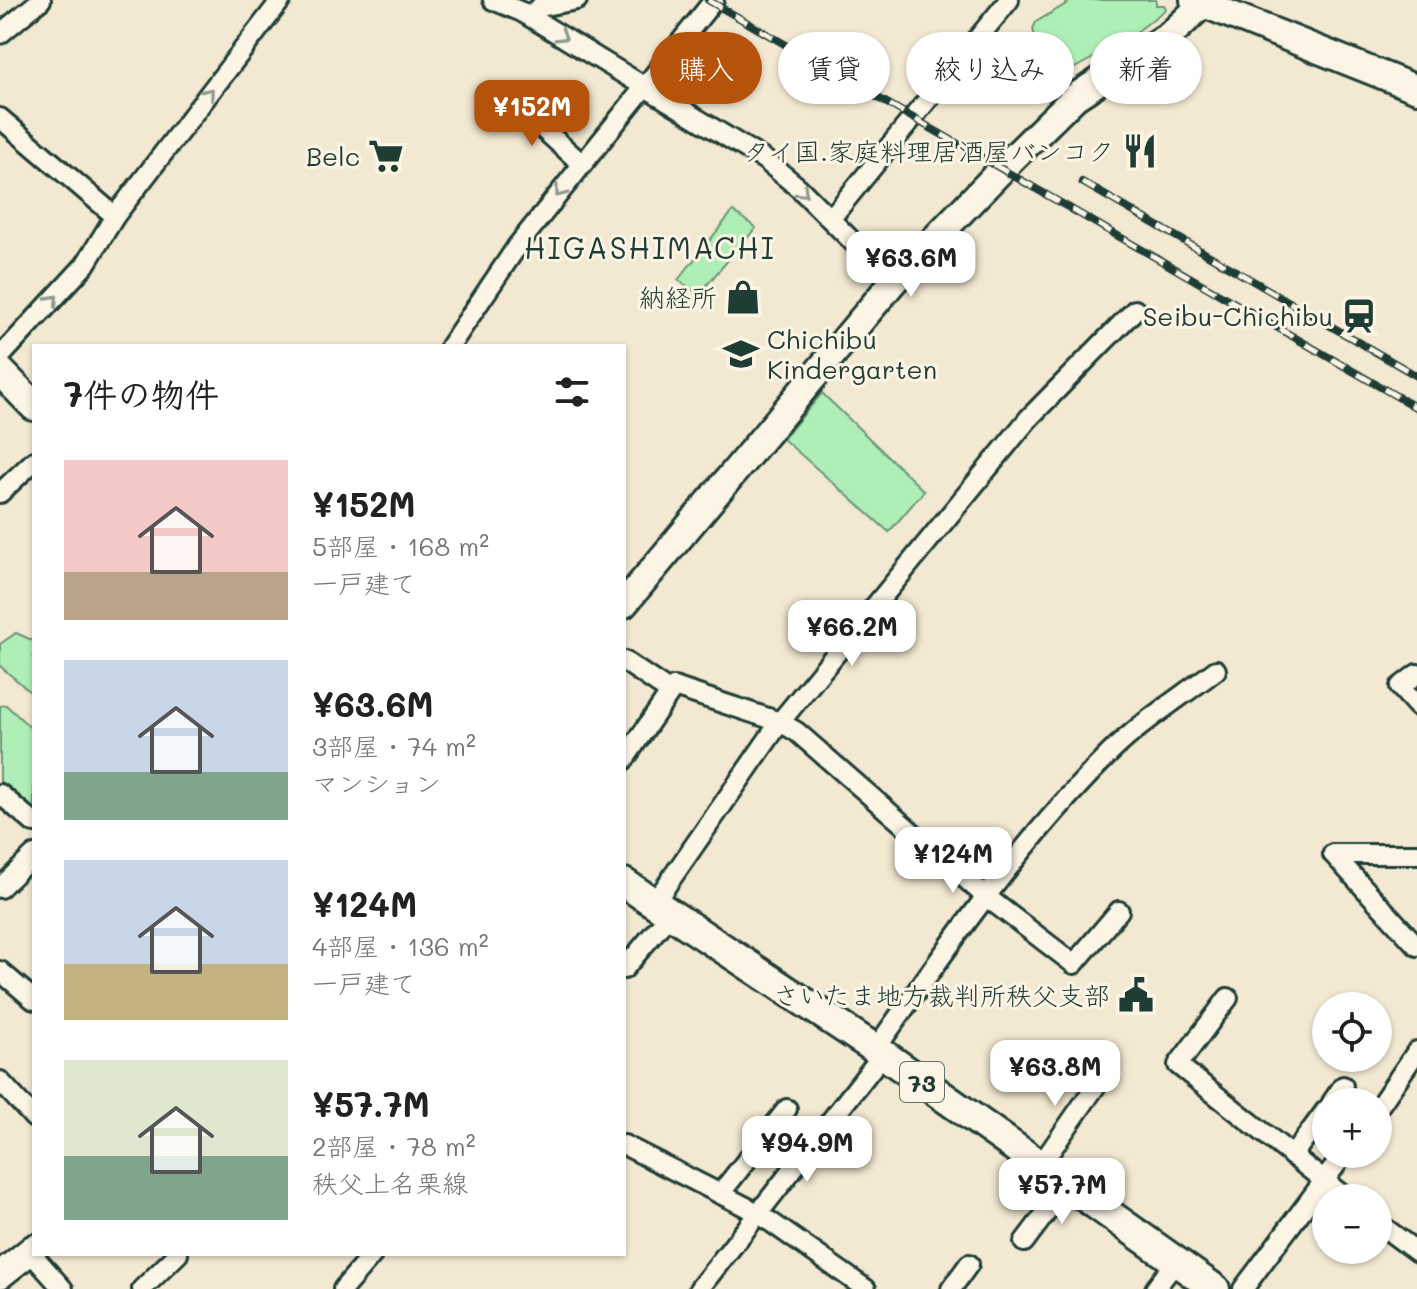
<!DOCTYPE html>
<html lang="ja">
<meta charset="utf-8">
<style>
:root{--surface:#fff;--page:#f2f2f2;--text:#222;--muted:#767676;--accent:#b45309}
body{margin:0;font-family:Mali,"Klee One",sans-serif;background:var(--page);color:var(--text);height:100vh;display:flex;flex-direction:column;font-size:30px;white-space:nowrap}
*{box-sizing:border-box;margin:0}
p{font-size:26px;color:var(--muted)}
.icon{flex:none;width:44px;height:44px;fill:none;stroke:currentColor;stroke-width:2;stroke-linecap:round;stroke-linejoin:round}
.map{position:relative;flex:1;overflow:hidden}
.drawer{position:absolute;left:32px;top:344px;width:594px;height:912px;display:flex;flex-direction:column;background:var(--surface);border-radius:0px;box-shadow:0 2px 6px #0004}
.drawer>*{flex:none}
.top-card{position:absolute;left:650px;top:32px;width:646px;height:72px;display:flex;gap:16px}
.tools{position:absolute;left:1312px;top:992px;display:grid;gap:16px}
.tools a{display:grid;place-items:center;width:80px;height:80px;border-radius:50%;background:var(--surface);box-shadow:0 2px 6px #0004;font-size:40px}
.price{position:absolute;translate:-50% -68px;padding:0 18px;border-radius:16px;background:#fff;color:#222;font-size:26px;line-height:52px;filter:drop-shadow(0 2px 4px #0008)}
.price::after{content:'';position:absolute;left:50%;top:48px;width:24px;height:18px;margin-left:-12px;background:inherit;clip-path:polygon(0 0,100% 0,50% 100%)}
.price.current{background:var(--accent);color:#fff}
ul{padding:0;list-style:none}
li{display:flex;align-items:center;gap:24px;height:200px;padding:0 32px}
li span{display:grid;place-items:center;flex:none;width:224px;height:160px;border-radius:0px;color:#555}
li>.icon{margin-inline-start:auto}
span .icon{width:96px;height:96px;fill:#fffc;stroke-width:1}
li b{font-size:34px}
h2{display:flex;justify-content:space-between;align-items:center;height:96px;padding:0 32px;font-size:34px}
.pill{padding:0 28px;border-radius:36px;background:var(--surface);box-shadow:0 2px 6px #0004;font-size:28px;line-height:72px}
.pill.current{background:var(--accent);color:#fff}
.map>svg:first-child{display:block}
.green{fill:#afeeb6;stroke:#679675;stroke-width:2}
.lines{fill:none;stroke-linecap:round;stroke-linejoin:round}
.street-casing{stroke:#1f3d34;stroke-width:24}
.secondary-casing{stroke:#1f3d34;stroke-width:32}
.primary-casing{stroke:#1f3d34;stroke-width:34}
.street{stroke:#fcf5e5;stroke-width:18}
.secondary{stroke:#fcf5e5;stroke-width:26}
.primary{stroke:#fcf5e5;stroke-width:28}
.rail-casing{stroke:#1f3d34;stroke-width:8}
.rail{stroke:#fcf5e5;stroke-width:5;stroke-dasharray:15;stroke-linecap:butt}
.oneway{stroke:#8e998c}
.labels{text-anchor:middle;dominant-baseline:central;stroke-width:6;stroke-linejoin:round;paint-order:stroke}
.shield{fill:#fcf5e5;stroke:#617469;stroke-width:2}
.shield-label{font-size:24px;font-weight:bold;fill:#1f3d34}
.poi-label{font-size:26px;fill:#1f3d34;stroke:#fcf5e5;text-anchor:end}
.quarter-label{font-size:30px;letter-spacing:2px;fill:#1f3d34;stroke:#fcf5e5}
</style>
<div class="map">
<svg width="1417" height="1289" viewBox="0 0 1417 1289">
<rect width="100%" height="100%" fill="#f3e8d2"/>
<filter id="ink" filterUnits="userSpaceOnUse"><feTurbulence type="fractalNoise" baseFrequency=".0125" numOctaves="2"/><feDisplacementMap in="SourceGraphic" scale="16" xChannelSelector="R" yChannelSelector="G"/><feConvolveMatrix kernelMatrix="1 2 1 2 8 2 1 2 1" color-interpolation-filters="sRGB"/></filter>
<g filter="url(#ink)">
<g class="green">
<polygon points="1073,0 1156,0 1156,5 1164,5 1166,9 1129,38 1046,84 1033,29 1036,22"/>
<polygon points="733,211 756,228 699,294 678,280"/>
<polygon points="822,393 924,491 889,532 783,439"/>
<polygon points="16,633 34,641 34,695 0,666 0,644"/>
<polygon points="6,705 34,731 34,812 0,781 0,706"/>
</g>
<g class="lines">
<g class="street-casing">
<g id="street">
<polyline points="493,0 522,12 765,160 799,188 893,282"/>
<polyline points="530,16 540,7 577,0"/>
<polyline points="0,34 41,0"/>
<polyline points="511,100 582,164"/>
<polyline points="0,118 115,216"/>
<polyline points="831,218 1009,0"/>
<polyline points="450,346 518,245 714,0"/>
<polyline points="0,357 85,265 115,216 281,0"/>
<polyline points="0,493 34,461"/>
<polyline points="624,661 670,692"/>
<polyline points="1417,674 1400,687 1417,706"/>
<polyline points="624,760 674,687 780,722 797,732 984,895 1074,964 1119,911"/>
<polyline points="0,794 34,823"/>
<polyline points="1333,854 1417,946"/>
<polyline points="1333,854 1417,854"/>
<polyline points="0,888 34,855"/>
<polyline points="655,902 780,722 1029,418 1135,310"/>
<polyline points="624,969 671,913"/>
<polyline points="0,971 34,1000"/>
<polyline points="1228,998 1178,1065 1346,1198"/>
<path d="M 875,1050 C 948,946 1020,843 1110,753 C 1141,722 1181,697 1216,670"/>
<polyline points="0,1081 34,1118"/>
<polyline points="1332,1102 1343,1086"/>
<polyline points="1378,1108 1417,1051"/>
<polyline points="624,1145 758,1213 866,1289"/>
<polyline points="1292,1156 1326,1110"/>
<polyline points="1040,1166 1104,1074"/>
<polyline points="720,1194 787,1109"/>
<polyline points="1378,1223 1417,1252"/>
<polyline points="1024,1242 1067,1185"/>
<polyline points="30,1252 63,1289"/>
<polyline points="142,1289 178,1254"/>
<polyline points="343,1289 373,1254"/>
<polyline points="699,1289 883,1054"/>
<polyline points="951,1289 969,1264"/>
<polyline points="1155,1289 1178,1259"/>
<polyline points="1243,1289 1344,1154"/>
</g>
</g>
<g class="secondary-casing">
<g id="secondary">
<polyline points="1194,0 1417,89"/>
<polyline points="624,604 893,282 1009,162 1075,97 1171,34 1207,0"/>
<polyline points="0,1275 34,1248"/>
</g>
</g>
<g class="primary-casing">
<g id="primary">
<polyline points="0,371 34,406"/>
<polyline points="624,883 883,1054 1215,1289"/>
</g>
</g>
<use href="#street" class="street"/>
<use href="#secondary" class="secondary"/>
<use href="#primary" class="primary"/>
<g class="rail-casing">
<g id="rail">
<polyline points="708,0 1417,408"/>
<polyline points="1082,182 1417,376"/>
</g>
</g>
<use href="#rail" class="rail"/>
</g>
<defs><path id="oneway-chevron" d="M-2-3.5L2.5 0L-2 3.5" fill="none" stroke-width="1.6" stroke-linecap="round" stroke-linejoin="round" transform="scale(2)"/></defs>
<g class="oneway">
<use href="#oneway-chevron" transform="translate(562 36) rotate(32)"/>
<use href="#oneway-chevron" transform="translate(209 93) rotate(-50)"/>
<use href="#oneway-chevron" transform="translate(560 192) rotate(128)"/>
<use href="#oneway-chevron" transform="translate(803 192) rotate(44)"/>
<use href="#oneway-chevron" transform="translate(53 300) rotate(-47)"/>
</g>
</g>
<defs>
<g id="restaurant-bare" transform="scale(2.76)"><path d="M-5-6h1v4h1v-4h1v4h1v-4h1v5L-1.5 .5V6h-2V.5L-5-1ZM5-6V6H3V1.5H1.5Q1.5-4 5-6Z" fill="#1f3d34" stroke="#fcf5e5" stroke-width="2.5" paint-order="stroke"/></g>
<g id="supermarket-bare" transform="scale(2.76)"><path d="M-6-5.5h2.5l.6 2H6L4.5 2H-2.5L-4.4-4H-6ZM-1.5 3.2a1.3 1.3 0 1 0 .1 0ZM3 3.2a1.3 1.3 0 1 0 .1 0Z" fill="#1f3d34" stroke="#fcf5e5" stroke-width="2.5" paint-order="stroke"/></g>
<g id="shop-bare" transform="scale(2.76)"><path d="M-5-2.5h2.3a2.7 3.5 0 0 1 5.4 0H5L5.5 6h-11ZM-1.5-2.5h3a1.5 2.3 0 0 0-3 0Z" fill="#1f3d34" stroke="#fcf5e5" stroke-width="2.5" paint-order="stroke"/></g>
<g id="station-bare" transform="scale(2.76)"><path d="M-3-6H3Q5-6 5-4V2Q5 4 3 4L4.5 6H3L1.5 4h-3L-3 6H-4.5L-3 4Q-5 4-5 2V-4Q-5-6-3-6ZM-3.5-4v3h7v-3ZM-3.5 1v1.5H-2V1ZM2 1v1.5H3.5V1Z" fill="#1f3d34" stroke="#fcf5e5" stroke-width="2.5" paint-order="stroke"/></g>
<g id="school-bare" transform="scale(2.76)"><path d="M0-5L7-2L0 1L-7-2ZM-4 1L0 2.5L4 1V4Q0 6-4 4Z" fill="#1f3d34" stroke="#fcf5e5" stroke-width="2.5" paint-order="stroke"/></g>
<g id="civic-bare" transform="scale(2.76)"><path d="M-.6-6.5H3V-4.5H.6V-3L4-1V1h2V6H-6V1h2V-1L-.6-3ZM-1.2 2.5V6h2.4V2.5Z" fill="#1f3d34" stroke="#fcf5e5" stroke-width="2.5" paint-order="stroke"/></g>
</defs>
<g fill-rule="evenodd">
<use href="#restaurant-bare" x="1140" y="151"/>
<use href="#supermarket-bare" x="386" y="156"/>
<use href="#shop-bare" x="743" y="297"/>
<use href="#station-bare" x="1359" y="316"/>
<use href="#school-bare" x="741" y="354"/>
<use href="#civic-bare" x="1136" y="995"/>
</g>
<g class="labels">
<rect class="shield" x="900" y="1062" width="44" height="40" rx="6"/>
<g class="shield-label">
<text x="922" y="1082">73</text>
</g>
<g class="poi-label">
<text x="1114" y="151">タイ国.家庭料理居酒屋バンコク</text>
<text x="360" y="156">Belc</text>
<text x="717" y="297">納経所</text>
<text x="1333" y="316">Seibu-Chichibu</text>
<text x="767" y="339" text-anchor="start">Chichibu<tspan x="767" dy="30">Kindergarten</tspan></text>
<text x="1110" y="995">さいたま地方裁判所秩父支部</text>
</g>
<g class="quarter-label">
<text x="650" y="247">HIGASHIMACHI</text>
</g>
</g>
</svg>
<div class="tools">
<a><svg class="icon" aria-label="locate" viewBox="0 0 24 24"><circle cx="12" cy="12" r="6"/><path d="M12 2v4M12 18v4M2 12h4M18 12h4"/></svg></a>
<a>+</a>
<a>−</a>
</div>
<b class="price current" style="left:532px;top:148px">¥152M</b>
<b class="price" style="left:911px;top:299px">¥63.6M</b>
<b class="price" style="left:852px;top:668px">¥66.2M</b>
<b class="price" style="left:953px;top:895px">¥124M</b>
<b class="price" style="left:1055px;top:1108px">¥63.8M</b>
<b class="price" style="left:807px;top:1184px">¥94.9M</b>
<b class="price" style="left:1062px;top:1226px">¥57.7M</b>
<div class="top-card">
<a class="pill current">購入</a>
<a class="pill">賃貸</a>
<a class="pill">絞り込み</a>
<a class="pill">新着</a>
</div>
<section class="drawer">
<h2>7件の物件<svg class="icon" aria-label="filters" viewBox="0 0 24 24"><path d="M4 7h16M4 17h16"/><circle cx="9" cy="7" r="2"/><circle cx="15" cy="17" r="2"/></svg></h2>
<ul>
<li><span style="background:linear-gradient(#f6c9c9 70%,#b9a48a 0)"><svg class="icon" aria-label="home" viewBox="0 0 24 24"><path d="M3 11l9-7 9 7M6 9v11h12V9"/></svg></span><div><b>¥152M</b><p>5部屋 · 168 m²</p><p>一戸建て</p></div></li>
<li><span style="background:linear-gradient(#c9d6e8 70%,#7fa58c 0)"><svg class="icon" aria-label="home" viewBox="0 0 24 24"><path d="M3 11l9-7 9 7M6 9v11h12V9"/></svg></span><div><b>¥63.6M</b><p>3部屋 · 74 m²</p><p>マンション</p></div></li>
<li><span style="background:linear-gradient(#c9d6e8 65%,#c2b280 0)"><svg class="icon" aria-label="home" viewBox="0 0 24 24"><path d="M3 11l9-7 9 7M6 9v11h12V9"/></svg></span><div><b>¥124M</b><p>4部屋 · 136 m²</p><p>一戸建て</p></div></li>
<li><span style="background:linear-gradient(#dfe7d0 60%,#7fa58c 0)"><svg class="icon" aria-label="home" viewBox="0 0 24 24"><path d="M3 11l9-7 9 7M6 9v11h12V9"/></svg></span><div><b>¥57.7M</b><p>2部屋 · 78 m²</p><p>秩父上名栗線</p></div></li>
</ul>
</section>
</div>
